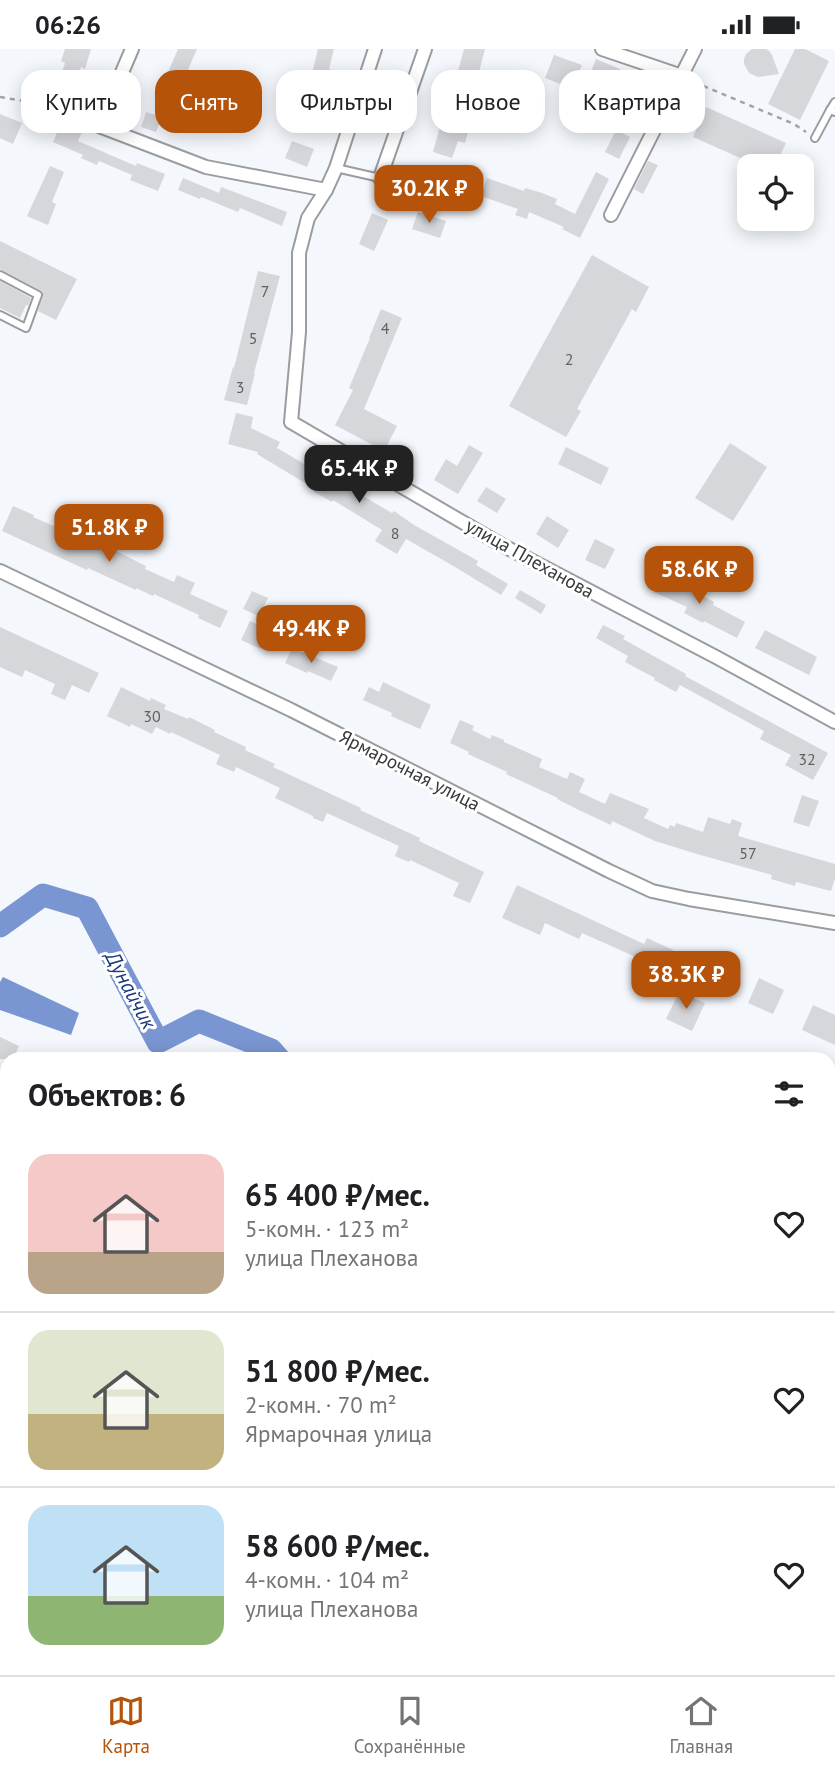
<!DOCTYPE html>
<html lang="ru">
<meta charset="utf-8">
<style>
:root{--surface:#fff;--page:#f2f2f2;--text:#202124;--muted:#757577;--line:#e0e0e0;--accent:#b45309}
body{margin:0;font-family:"PT Sans",sans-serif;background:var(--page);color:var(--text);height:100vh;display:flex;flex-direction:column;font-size:26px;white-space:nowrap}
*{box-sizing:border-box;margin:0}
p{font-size:23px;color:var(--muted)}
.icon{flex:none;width:38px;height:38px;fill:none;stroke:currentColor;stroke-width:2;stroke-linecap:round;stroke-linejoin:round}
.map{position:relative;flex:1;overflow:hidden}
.details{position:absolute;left:0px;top:1003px;width:836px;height:625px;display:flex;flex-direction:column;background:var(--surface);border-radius:21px 21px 0 0;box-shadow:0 4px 18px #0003}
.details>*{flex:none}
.top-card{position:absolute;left:21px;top:21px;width:794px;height:63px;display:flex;gap:14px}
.fabs{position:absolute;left:737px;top:105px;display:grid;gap:14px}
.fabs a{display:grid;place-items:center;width:77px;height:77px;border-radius:14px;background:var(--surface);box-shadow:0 4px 18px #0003;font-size:35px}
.price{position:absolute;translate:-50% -60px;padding:0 16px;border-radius:14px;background:var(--accent);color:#fff;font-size:23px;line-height:46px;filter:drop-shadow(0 2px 4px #0008)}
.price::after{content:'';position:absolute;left:50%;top:42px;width:21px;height:16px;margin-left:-10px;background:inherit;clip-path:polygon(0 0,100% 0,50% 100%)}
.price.active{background:#222;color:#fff}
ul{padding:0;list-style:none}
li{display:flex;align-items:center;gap:21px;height:175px;padding:0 28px}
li+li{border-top:2px solid var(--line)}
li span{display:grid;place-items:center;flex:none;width:196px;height:140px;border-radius:21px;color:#555}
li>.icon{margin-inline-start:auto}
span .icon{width:84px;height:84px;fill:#fffc;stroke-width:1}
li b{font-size:30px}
h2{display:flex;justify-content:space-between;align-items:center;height:84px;padding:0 28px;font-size:30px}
.pill{padding:0 24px;border-radius:21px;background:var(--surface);box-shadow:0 4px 18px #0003;font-size:24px;line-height:63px}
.pill.active{background:var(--accent);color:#fff}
.status{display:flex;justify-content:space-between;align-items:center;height:49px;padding:0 35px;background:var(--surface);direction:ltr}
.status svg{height:19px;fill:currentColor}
.tabs{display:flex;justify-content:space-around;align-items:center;height:98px;border-top:2px solid var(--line);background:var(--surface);font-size:19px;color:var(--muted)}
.tabs a{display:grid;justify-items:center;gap:4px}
.tabs .active{color:var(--accent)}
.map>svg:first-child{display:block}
.water{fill:#7996d2}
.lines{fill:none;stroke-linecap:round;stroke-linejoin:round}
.river{stroke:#7996d2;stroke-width:23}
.building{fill:#d5d7db}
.lane-casing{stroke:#9a9ca0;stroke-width:10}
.street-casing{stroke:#9a9ca0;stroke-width:16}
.path{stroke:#a2a4a7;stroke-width:2.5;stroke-dasharray:5 5;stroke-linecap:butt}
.lane{stroke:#fff;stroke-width:6}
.street{stroke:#fff;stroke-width:12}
.labels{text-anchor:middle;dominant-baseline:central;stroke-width:6;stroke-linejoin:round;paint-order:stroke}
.number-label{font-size:16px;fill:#5e6062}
.street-label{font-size:19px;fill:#37383a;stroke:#fff}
.water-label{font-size:21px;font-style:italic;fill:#1b397f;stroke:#fff}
</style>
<div class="status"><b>06:26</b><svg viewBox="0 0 49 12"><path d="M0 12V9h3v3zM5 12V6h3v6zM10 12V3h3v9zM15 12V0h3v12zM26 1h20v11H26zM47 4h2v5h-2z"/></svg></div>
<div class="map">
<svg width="835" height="1626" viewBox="0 0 835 1626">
<rect width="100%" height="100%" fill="#f4f7fb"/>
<polygon class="water" points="3,928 79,964 71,986 0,961 0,933"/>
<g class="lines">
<g class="river">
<polyline points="0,877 43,846 87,859 158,993 199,972 271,1001 279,1010"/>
<polyline points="830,1316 835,1343"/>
</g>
</g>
<g class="building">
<polygon points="65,0 91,0 85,20 81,18 70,50 55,45 65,14 61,12"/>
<polygon points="178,0 197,0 187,23 191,25 180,50 160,42"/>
<polygon points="318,0 334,0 329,20 332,21 326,41 323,40 314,73 293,67 298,51 305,53"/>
<polygon points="464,0 485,0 479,23 491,28 486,41 456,30"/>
<polygon points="752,0 766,0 769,2 772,6 779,25 758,28 749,24 744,15 744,10 746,5"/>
<polygon points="795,0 805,0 829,12 800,71 768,55"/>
<polygon points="554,6 582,16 572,40 545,29"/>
<polygon points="596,10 620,20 619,23 651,39 638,65 616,54 622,42 589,28"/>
<polygon points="706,58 786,94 775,117 758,117 693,88"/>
<polygon points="146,63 162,68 156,83 141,78"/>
<polygon points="0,65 22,74 13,95 0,89"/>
<polygon points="443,67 470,75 465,94 458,92 452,109 433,103"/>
<polygon points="61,74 82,83 78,92 136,117 137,114 165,125 158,142 130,131 132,126 99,112 97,116 81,109 83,106 53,93"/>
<polygon points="616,81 630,88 619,110 605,103"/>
<polygon points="292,92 314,100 307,118 285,109"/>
<polygon points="648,112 658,116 643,145 634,140"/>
<polygon points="50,117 64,123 52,153 56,155 48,176 27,167"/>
<polygon points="596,123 609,130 580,189 562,180 564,178 529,163 527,170 515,166 518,160 481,147 487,129 524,142 525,139 542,144 557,150 555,155 575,165"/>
<polygon points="183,129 219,144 221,138 287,163 282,177 240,159 238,163 201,148 200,150 178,141"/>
<polygon points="418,163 446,172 440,189 412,180"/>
<polygon points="372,164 388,171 374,202 359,195"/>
<polygon points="0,192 77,230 56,271 38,262 43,247 42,242 0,220"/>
<polygon points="592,206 649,238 636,263 632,260 577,360 581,362 566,388 509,357"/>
<polygon points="258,222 280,227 254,324 255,324 247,356 224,351 233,318 234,319"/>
<polygon points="0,232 31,249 28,257 26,256 20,269 0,259"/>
<polygon points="381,260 402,269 364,360 397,377 384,402 335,376 353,341 349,339 370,289 369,289"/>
<polygon points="236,364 253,368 251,379 280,393 277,399 323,426 324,424 392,464 394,462 414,476 478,512 476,516 508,535 501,546 450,515 406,490 397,505 375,492 382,481 333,451 332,453 313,442 315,440 257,405 258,403 228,395"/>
<polygon points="730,394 767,418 733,472 695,449"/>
<polygon points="469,396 483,404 458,445 434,431 446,410 457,417"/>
<polygon points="566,398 609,419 601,436 558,415"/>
<polygon points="486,438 506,450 497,464 477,452"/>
<polygon points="13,457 34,466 33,468 72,485 73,482 100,494 146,517 145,520 174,533 177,526 195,534 190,545 228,562 220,579 198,569 199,566 154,545 153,547 136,539 136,541 88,519 87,521 2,482"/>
<polygon points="547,467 569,481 558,499 536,485"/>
<polygon points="595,490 615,500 605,520 585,511"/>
<polygon points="663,524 680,533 680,534 714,553 713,556 745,573 737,589 704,572 703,574 684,564 687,558 654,543"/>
<polygon points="520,541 546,556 541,565 515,549"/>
<polygon points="252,542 268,549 259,567 243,560"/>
<polygon points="250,572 270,581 261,600 241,591"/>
<polygon points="603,576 625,587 623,590 686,625 685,627 828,704 813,731 785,716 791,706 760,690 764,682 680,636 676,643 654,631 655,629 625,613 628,607 596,589"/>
<polygon points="0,578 99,624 89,644 72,636 65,651 51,645 55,635 25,621 22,628 0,618"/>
<polygon points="765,581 817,608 809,626 755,599"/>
<polygon points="292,599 338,618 331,632 308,622 307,624 285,614"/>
<polygon points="383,633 431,656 420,680 391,667 392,664 363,651 369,638 379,643"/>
<polygon points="121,638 150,652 151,649 166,656 164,660 188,670 189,668 215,681 214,683 246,698 245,701 275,715 273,718 361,759 360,761 420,789 419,792 484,823 470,854 453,847 459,834 410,811 409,813 395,807 399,797 327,764 323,773 313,769 313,767 275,749 280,739 236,718 234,723 216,715 220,706 171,683 170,685 156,678 152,685 131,675 130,678 107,667"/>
<polygon points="460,671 474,677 472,681 490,690 492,686 504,691 504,693 542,710 539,718 567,730 570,723 585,730 579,743 605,755 610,744 649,760 644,769 668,780 670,776 675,778 676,774 703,783 708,768 730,775 732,770 742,774 738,787 835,815 835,829 831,842 796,833 795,837 771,830 772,826 697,805 655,792 612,772 611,776 581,762 557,750 558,749 506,725 507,723 468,705 469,703 450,694"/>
<polygon points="802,746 819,752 809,778 793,773"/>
<polygon points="517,836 644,895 647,889 673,901 663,923 636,912 638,909 582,884 579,890 545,874 540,886 502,869"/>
<polygon points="759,929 784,941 773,965 748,954"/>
<polygon points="679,943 705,954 692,982 666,970"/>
<polygon points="813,956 835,966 835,996 802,981"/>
<polygon points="0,988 19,997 13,1010 0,1010"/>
</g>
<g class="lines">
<g class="lane-casing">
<g id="lane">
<polyline points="835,53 830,61 835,63"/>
<polyline points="815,89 830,61"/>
<polyline points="336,119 380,129"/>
<polyline points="0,226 38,246 26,279 0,266"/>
</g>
</g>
<g class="street-casing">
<g id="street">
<polyline points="132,0 99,77 206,118 326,141"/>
<polyline points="375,0 336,119 326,141 308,169 299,204 299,283 291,373 500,495 716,608 835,673"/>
<polyline points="602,0 682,27"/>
<polyline points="380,129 425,0"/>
<polyline points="611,166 695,0"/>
<polyline points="0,522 291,661 609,822 652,842 689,850 835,874"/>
<polyline points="0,1059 7,1066"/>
<polyline points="0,1263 7,1267"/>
<polyline points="830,1582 835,1585"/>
<polyline points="563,1620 571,1626"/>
<polyline points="309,1626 312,1620"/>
</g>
</g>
<g class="path">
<polyline points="694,33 794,75 806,83"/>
<polyline points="0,48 70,60 90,72"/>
<polyline points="0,1606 7,1606"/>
<polyline points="63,1620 76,1626"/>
</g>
<use href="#lane" class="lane"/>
<use href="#street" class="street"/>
</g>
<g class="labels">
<g class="number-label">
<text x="265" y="242">7</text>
<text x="385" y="279">4</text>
<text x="253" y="289">5</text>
<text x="569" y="310">2</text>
<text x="240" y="338">3</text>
<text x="395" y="484">8</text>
<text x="152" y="667">30</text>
<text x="807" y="710">32</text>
<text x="748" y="804">57</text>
</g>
<g class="street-label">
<text transform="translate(530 509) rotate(29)">улица Плеханова</text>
<text transform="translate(410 721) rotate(27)">Ярмарочная улица</text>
</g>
<g class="water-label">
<text transform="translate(131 941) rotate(62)">Дунайчик</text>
</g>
</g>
</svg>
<div class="fabs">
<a><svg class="icon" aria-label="locate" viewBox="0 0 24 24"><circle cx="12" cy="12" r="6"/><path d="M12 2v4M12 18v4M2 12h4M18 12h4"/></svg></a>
</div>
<b class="price" style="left:429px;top:176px">30.2K ₽</b>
<b class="price active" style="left:359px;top:456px">65.4K ₽</b>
<b class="price" style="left:109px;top:515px">51.8K ₽</b>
<b class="price" style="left:699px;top:557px">58.6K ₽</b>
<b class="price" style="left:311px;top:616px">49.4K ₽</b>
<b class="price" style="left:686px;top:962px">38.3K ₽</b>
<div class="top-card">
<a class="pill">Купить</a>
<a class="pill active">Снять</a>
<a class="pill">Фильтры</a>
<a class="pill">Новое</a>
<a class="pill">Квартира</a>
</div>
<section class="details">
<h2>Объектов: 6<svg class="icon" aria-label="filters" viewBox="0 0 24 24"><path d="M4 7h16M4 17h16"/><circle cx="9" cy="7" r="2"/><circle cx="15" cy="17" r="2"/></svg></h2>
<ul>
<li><span style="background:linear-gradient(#f6c9c9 70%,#b9a48a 0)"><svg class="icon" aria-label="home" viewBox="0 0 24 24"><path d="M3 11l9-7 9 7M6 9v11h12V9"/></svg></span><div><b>65 400 ₽/мес.</b><p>5-комн. · 123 m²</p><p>улица Плеханова</p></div><svg class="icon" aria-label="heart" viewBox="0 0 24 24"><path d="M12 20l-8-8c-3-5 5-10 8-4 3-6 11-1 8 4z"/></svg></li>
<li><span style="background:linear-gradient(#dfe7d0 60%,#c2b280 0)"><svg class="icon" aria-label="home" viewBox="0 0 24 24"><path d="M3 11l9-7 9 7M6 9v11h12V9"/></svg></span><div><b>51 800 ₽/мес.</b><p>2-комн. · 70 m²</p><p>Ярмарочная улица</p></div><svg class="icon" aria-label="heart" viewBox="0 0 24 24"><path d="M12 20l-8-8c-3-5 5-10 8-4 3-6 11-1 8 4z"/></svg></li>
<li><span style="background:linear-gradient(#bfe0f5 65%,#8fb573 0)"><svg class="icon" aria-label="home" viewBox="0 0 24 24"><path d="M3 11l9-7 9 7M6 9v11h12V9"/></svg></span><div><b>58 600 ₽/мес.</b><p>4-комн. · 104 m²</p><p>улица Плеханова</p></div><svg class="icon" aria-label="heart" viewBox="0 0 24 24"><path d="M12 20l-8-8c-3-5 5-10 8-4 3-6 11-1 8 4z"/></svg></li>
</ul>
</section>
</div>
<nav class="tabs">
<a class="active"><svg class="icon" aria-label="map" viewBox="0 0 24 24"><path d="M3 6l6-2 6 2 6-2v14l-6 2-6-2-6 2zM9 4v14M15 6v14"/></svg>Карта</a>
<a><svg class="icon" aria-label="saved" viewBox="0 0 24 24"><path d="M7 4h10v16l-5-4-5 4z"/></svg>Сохранённые</a>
<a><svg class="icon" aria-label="home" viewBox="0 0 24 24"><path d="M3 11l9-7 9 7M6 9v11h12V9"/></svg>Главная</a>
</nav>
